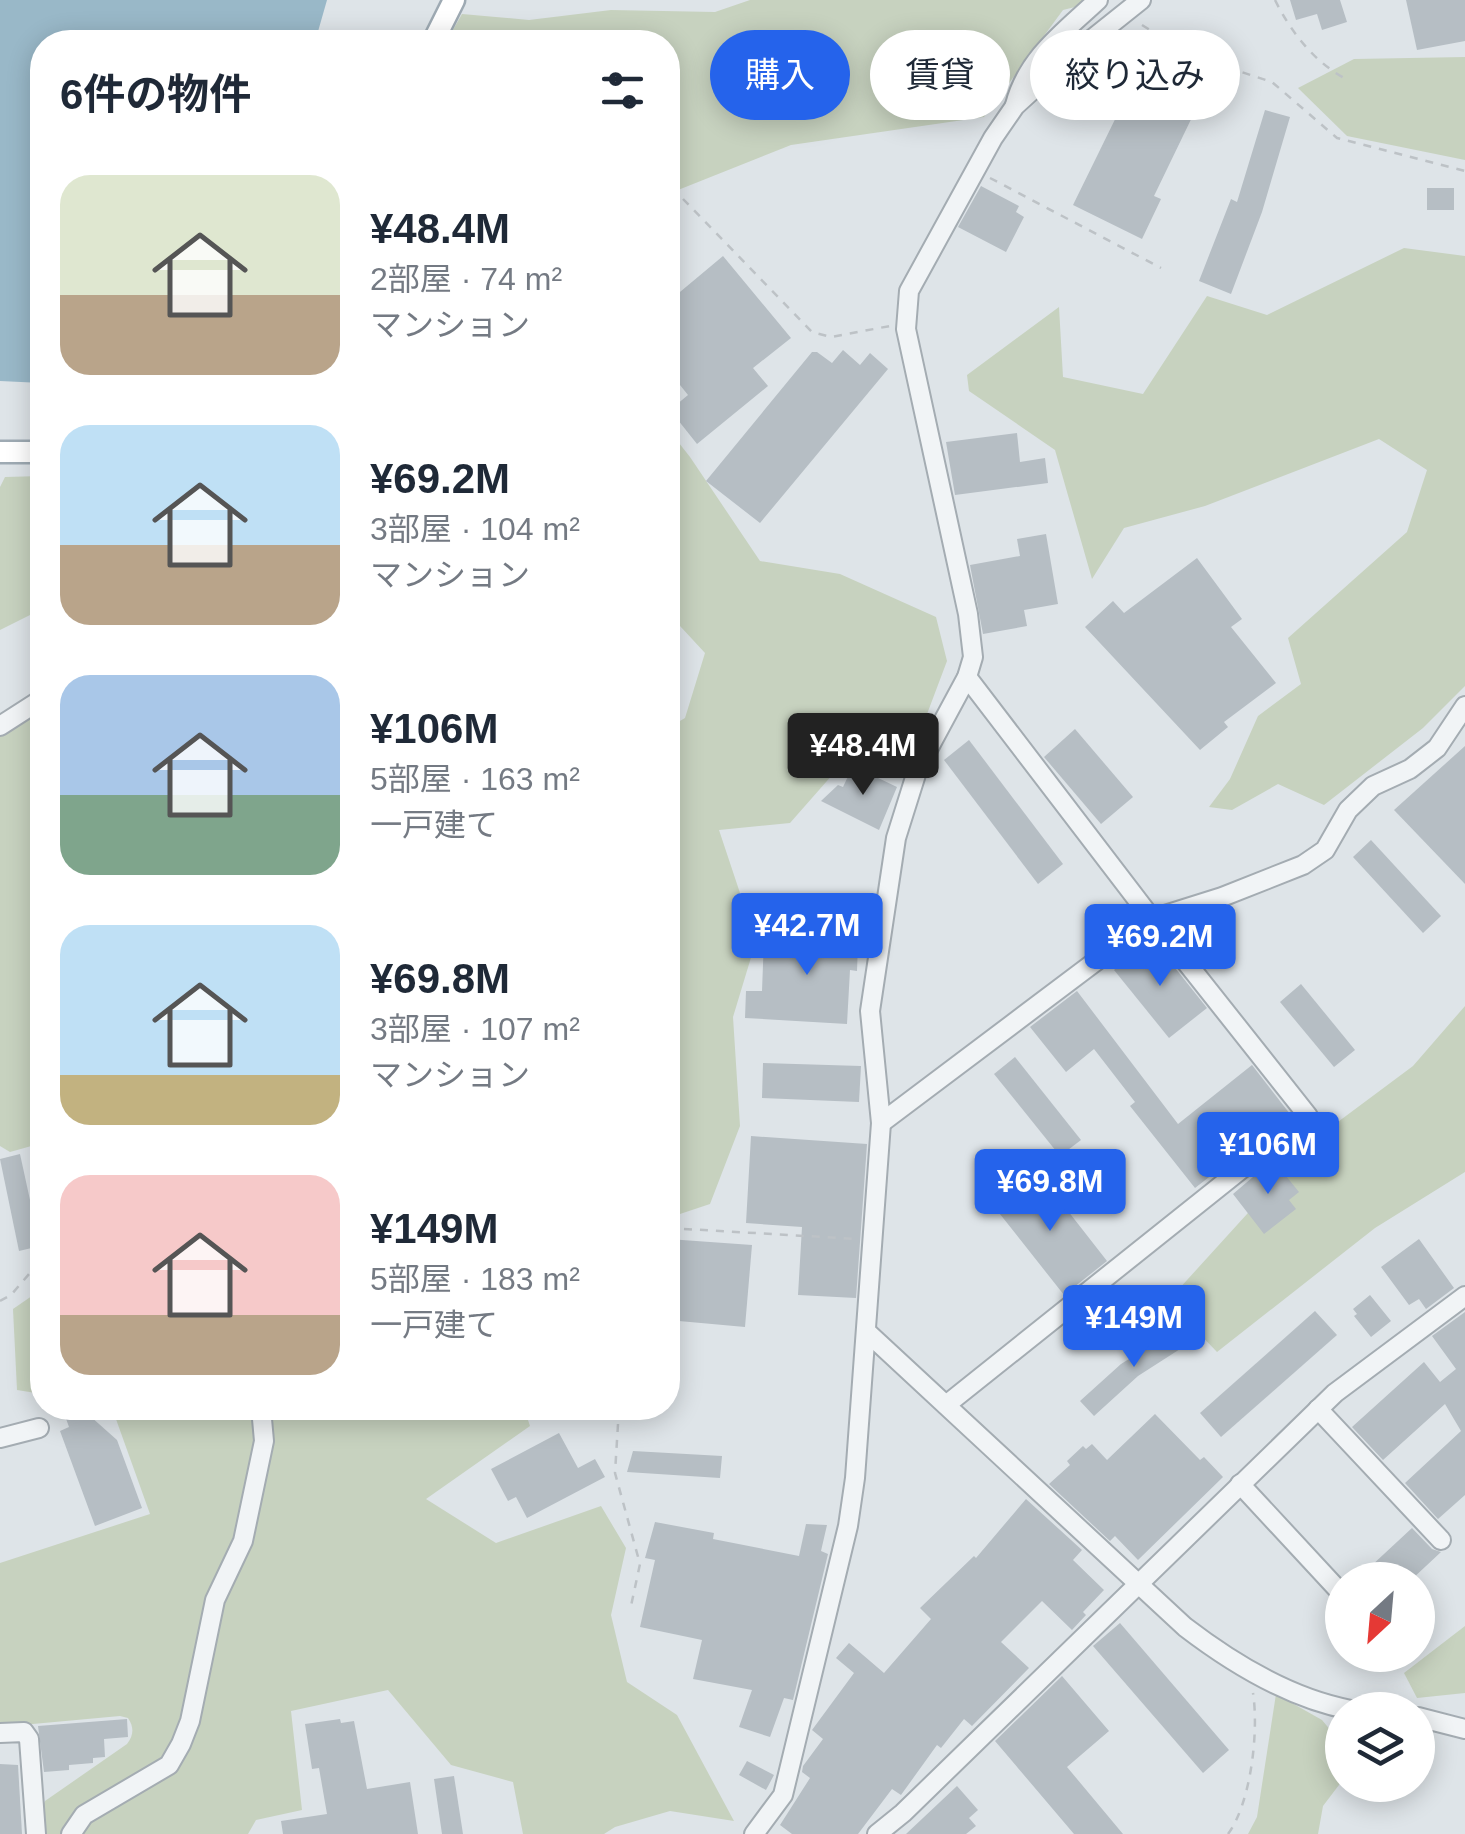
<!DOCTYPE html>
<html lang="ja">
<meta charset="utf-8">
<style>
:root{--surface:#fff;--page:#f6f6f7;--text:#1f2937;--muted:#747a83;--accent:#2563eb}
body{margin:0;font-family:Helvetica,"Noto Sans JP",sans-serif;background:var(--page);color:var(--text);height:100vh;display:flex;flex-direction:column;font-size:38px;white-space:nowrap}
*{box-sizing:border-box;margin:0}
p{font-size:32px;color:var(--muted)}
.icon{flex:none;width:55px;height:55px;fill:none;stroke:currentColor;stroke-width:2;stroke-linecap:round;stroke-linejoin:round}
.map{position:relative;flex:1;overflow:hidden}
.side{position:absolute;left:30px;top:30px;width:650px;height:1390px;display:flex;flex-direction:column;background:var(--surface);border-radius:40px;box-shadow:0 5px 25px #0003}
.side>*{flex:none}
.guide{position:absolute;left:710px;top:30px;width:605px;height:90px;display:flex;gap:20px}
.needle{width:65px;rotate:206deg}
.fabs{position:absolute;left:1325px;top:1562px;display:grid;gap:20px}
.fabs a{display:grid;place-items:center;width:110px;height:110px;border-radius:50%;background:var(--surface);box-shadow:0 5px 25px #0003;font-size:50px}
.price{position:absolute;translate:-50% -85px;padding:0 22px;border-radius:10px;background:var(--accent);color:#fff;font-size:32px;line-height:65px;filter:drop-shadow(0 2px 5px #0008)}
.price::after{content:'';position:absolute;left:50%;top:60px;width:30px;height:22px;margin-left:-15px;background:inherit;clip-path:polygon(0 0,100% 0,50% 100%)}
.price.on{background:#222;color:#fff}
ul{padding:0;list-style:none}
li{display:flex;align-items:center;gap:30px;height:250px;padding:0 30px}
li span{display:grid;place-items:center;flex:none;width:280px;height:200px;border-radius:30px;color:#555}
li>.icon{margin-inline-start:auto}
span .icon{width:120px;height:120px;fill:#fffc;stroke-width:1}
li b{font-size:42px}
h2{display:flex;justify-content:space-between;align-items:center;height:120px;padding:0 30px;font-size:42px}
.chip{padding:0 35px;border-radius:45px;background:var(--surface);box-shadow:0 5px 25px #0003;font-size:35px;line-height:90px}
.chip.on{background:var(--accent);color:#fff}
.map>svg:first-child{display:block}
.green{fill:#c7d2bf}
.water{fill:#99b8c8}
.building{fill:#b6bec4}
.lines{fill:none;stroke-linecap:round;stroke-linejoin:round}
.minor-casing{stroke:#a4acb2;stroke-width:22}
.major-casing{stroke:#9eaab3;stroke-width:25}
.path{stroke:#bdc2c6;stroke-width:2.5;stroke-dasharray:8 8;stroke-linecap:butt}
.minor{stroke:#f1f4f6;stroke-width:18}
.major{stroke:#fff;stroke-width:20}
</style>
<div class="map">
<svg width="1465" height="1834" viewBox="0 0 1465 1834">
<rect width="100%" height="100%" fill="#dee4e8"/>
<g class="green">
<polygon points="750,0 1103,0 1063,10 984,117 791,145 668,194 668,42 446,42 462,14 529,20 611,10 715,12"/>
<polygon points="1465,57 1465,160 1347,136 1298,88 1354,59"/>
<polygon points="1404,248 1465,256 1465,686 1423,728 1324,805 1278,784 1232,810 1209,807 1230,779 1258,716 1301,684 1288,638 1407,532 1427,470 1379,439 1205,506 1124,528 1092,579 1055,450 969,391 967,375 1059,307 1063,377 1143,394 1207,296 1267,315"/>
<polygon points="668,429 690,457 760,561 840,574 936,617 947,661 921,730 841,765 790,823 719,830 756,941 733,1017 740,1126 710,1204 668,1218 668,728 685,718 705,653 668,613"/>
<polygon points="42,476 42,620 32,614 0,630 0,487 5,477"/>
<polygon points="42,706 42,1143 10,1152 0,1146 0,733"/>
<polygon points="1465,1006 1465,1172 1375,1228 1217,1352 1168,1301 1315,1139 1413,1066"/>
<polygon points="42,1289 42,1394 17,1390 13,1309"/>
<path d="M 112,1408 L 524,1408 L 530,1426 L 426,1499 L 496,1543 L 601,1506 L 626,1548 L 611,1615 L 627,1682 L 677,1715 L 734,1821 L 670,1811 L 615,1827 L 604,1834 L 523,1834 L 513,1782 L 451,1765 L 388,1690 L 291,1711 L 302,1810 L 256,1820 L 248,1834 L 42,1834 L 42,1808 L 45,1801 L 127,1744 C 134,1735 134,1727 128,1718 L 120,1716 L 0,1727 L 0,1563 L 150,1514 Z"/>
<polygon points="1465,1626 1465,1693 1417,1698 1404,1673"/>
<polygon points="1276,1694 1322,1720 1342,1744 1342,1781 1323,1806 1318,1834 1248,1834 1257,1817"/>
</g>
<polygon class="water" points="0,0 327,0 315,42 42,42 42,383 0,381"/>
<g class="building">
<polygon points="1290,0 1340,0 1347,22 1322,30 1317,14 1296,20"/>
<polygon points="1406,0 1465,0 1465,41 1417,50"/>
<polygon points="1150,48 1211,78 1154,196 1161,199 1142,239 1073,205"/>
<polygon points="1265,110 1290,117 1262,212 1231,294 1199,281 1231,199 1237,202"/>
<polygon points="981,186 1019,206 1016,212 1024,217 1006,252 958,227"/>
<rect x="1427" y="188" width="27" height="22"/>
<polygon points="723,256 791,338 753,368 768,386 697,444 670,410 688,395 668,370 668,302"/>
<polygon points="843,350 860,365 870,353 888,369 760,523 706,481 812,352 817,352 832,363"/>
<polygon points="1017,433 1020,462 1045,458 1048,483 955,495 946,442"/>
<polygon points="1046,534 1058,604 1024,610 1027,626 983,634 970,565 1020,556 1017,539"/>
<polygon points="1197,558 1242,619 1231,627 1276,683 1224,722 1228,727 1200,750 1085,627 1113,601 1124,613"/>
<polygon points="1075,729 1133,797 1101,824 1044,757"/>
<polygon points="969,740 1063,864 1038,884 944,760"/>
<polygon points="1465,746 1465,884 1394,810"/>
<polygon points="853,766 897,787 879,830 821,801 838,785 843,787"/>
<polygon points="1371,840 1441,916 1423,933 1353,857"/>
<polygon points="832,915 857,918 854,944 858,944 857,971 850,970 847,1024 745,1018 746,991 762,991 764,938 829,942"/>
<polygon points="1152,939 1207,1008 1169,1038 1114,970"/>
<polygon points="1301,984 1355,1050 1334,1067 1280,1002"/>
<polygon points="1077,991 1178,1124 1252,1065 1290,1114 1195,1188 1130,1106 1135,1102 1094,1049 1066,1072 1030,1027"/>
<polygon points="1015,1057 1081,1140 1060,1156 994,1074"/>
<polygon points="763,1063 861,1066 859,1102 762,1098"/>
<polygon points="751,1136 867,1144 856,1298 798,1295 802,1227 746,1223"/>
<polygon points="20,1154 40,1246 19,1251 0,1159"/>
<polygon points="1273,1160 1299,1192 1289,1200 1296,1209 1264,1234 1233,1194"/>
<polygon points="1043,1179 1107,1261 1064,1295 992,1204 1020,1183 1027,1191"/>
<polygon points="668,1239 752,1245 745,1327 668,1320"/>
<polygon points="1419,1239 1454,1288 1426,1309 1419,1299 1409,1305 1381,1267"/>
<polygon points="1370,1295 1391,1321 1371,1337 1354,1316 1357,1314 1353,1309"/>
<polygon points="1315,1311 1337,1335 1221,1437 1200,1413"/>
<polygon points="1465,1312 1465,1495 1438,1519 1405,1483 1461,1431 1445,1404 1383,1460 1352,1427 1424,1362 1440,1382 1456,1369 1432,1336"/>
<polygon points="1182,1326 1191,1342 1138,1376 1094,1416 1080,1401 1121,1364"/>
<polygon points="81,1408 117,1440 142,1508 95,1526 60,1431 69,1427 64,1413"/>
<polygon points="1155,1414 1200,1460 1204,1457 1223,1477 1138,1560 1115,1536 1110,1541 1049,1484 1070,1465 1067,1461 1083,1446 1086,1449 1092,1444 1107,1460"/>
<polygon points="559,1433 578,1468 595,1459 605,1477 527,1518 516,1497 508,1501 491,1469"/>
<polygon points="633,1451 722,1456 720,1478 627,1472"/>
<polygon points="1026,1499 1082,1550 1073,1560 1104,1590 1083,1612 1086,1615 1072,1630 1042,1601 1001,1642 1029,1668 972,1726 964,1719 941,1748 937,1745 901,1795 892,1789 858,1834 792,1834 780,1825 810,1778 802,1772 803,1766 823,1739 812,1730 854,1673 836,1658 849,1643 884,1673 931,1619 920,1608 974,1556 976,1558"/>
<polygon points="655,1522 714,1533 713,1539 799,1556 806,1524 827,1525 821,1551 828,1554 793,1700 784,1698 770,1737 739,1727 752,1690 693,1679 702,1640 640,1627 655,1560 645,1558"/>
<polygon points="1412,1528 1432,1549 1441,1552 1411,1580 1356,1580"/>
<polygon points="1120,1623 1229,1750 1203,1773 1093,1646"/>
<polygon points="1062,1676 1109,1731 1067,1767 1123,1834 1074,1834 995,1741"/>
<polygon points="127,1719 128,1737 104,1739 105,1757 93,1758 93,1763 69,1765 69,1770 44,1772 38,1726"/>
<polygon points="340,1719 341,1723 354,1721 367,1789 410,1782 418,1834 283,1834 281,1821 327,1814 319,1768 312,1769 305,1724"/>
<polygon points="747,1761 774,1775 766,1790 739,1775"/>
<polygon points="0,1764 18,1765 22,1834 0,1834"/>
<polygon points="454,1776 463,1834 442,1834 434,1779"/>
<polygon points="957,1786 978,1810 969,1818 976,1826 966,1834 906,1834"/>
</g>
<g class="lines">
<g class="minor-casing">
<g id="minor">
<path d="M 1015,105 C 1027,58 1064,32 1098,0"/>
<polyline points="0,726 42,699"/>
<polyline points="881,1123 1152,919 1222,897 1303,865 1325,850 1348,810 1373,786 1410,769 1437,748 1465,706"/>
<path d="M 868,1333 L 1185,1627 C 1232,1663 1292,1699 1351,1710"/>
<polyline points="946,1405 1308,1116 1152,919 967,677"/>
<polyline points="1318,1409 1441,1540"/>
<polyline points="0,1438 39,1428"/>
<polyline points="1240,1484 1342,1594"/>
<polyline points="1418,1717 1465,1729"/>
<polyline points="0,1733 24,1732 29,1739 36,1834"/>
<polyline points="71,1834 84,1815 169,1765 181,1744 190,1721 215,1600 243,1541 264,1441 261,1408"/>
<polyline points="754,1834 783,1795 848,1526 855,1478 881,1123 870,1011 896,838 918,768 967,677 973,657 968,614 906,329 909,291 993,138 1015,106 1062,63 1141,0"/>
<polyline points="877,1834 903,1813 1335,1393 1465,1296"/>
</g>
</g>
<g class="major-casing">
<g id="major">
<polyline points="433,42 454,0"/>
<polyline points="0,452 42,452"/>
</g>
</g>
<g class="path">
<path d="M 1275,0 C 1291,32 1314,62 1346,79"/>
<polyline points="1142,25 1192,56 1272,82 1337,138 1465,171"/>
<polyline points="990,178 1161,268"/>
<polyline points="683,199 812,332 831,337 890,326"/>
<polyline points="668,1228 857,1239"/>
<polyline points="0,1301 11,1295 42,1259"/>
<polyline points="619,1408 615,1473 640,1564 631,1606"/>
<path d="M 1228,1834 C 1251,1803 1259,1731 1253,1693"/>
</g>
<use href="#minor" class="minor"/>
<use href="#major" class="major"/>
</g>
</svg>
<div class="fabs">
<a><svg class="needle" viewBox="-14 -14 28 28"><path d="M0-13l5 13h-10z" fill="#e53935"/><path d="M0 13l5-13h-10z" fill="#747a83"/></svg></a>
<a><svg class="icon" aria-label="layers" viewBox="0 0 24 24"><path d="M12 4l9 5-9 5-9-5zM3 14l9 5 9-5"/></svg></a>
</div>
<b class="price on" style="left:863px;top:798px">¥48.4M</b>
<b class="price" style="left:807px;top:978px">¥42.7M</b>
<b class="price" style="left:1160px;top:989px">¥69.2M</b>
<b class="price" style="left:1268px;top:1197px">¥106M</b>
<b class="price" style="left:1050px;top:1234px">¥69.8M</b>
<b class="price" style="left:1134px;top:1370px">¥149M</b>
<div class="guide">
<a class="chip on">購入</a>
<a class="chip">賃貸</a>
<a class="chip">絞り込み</a>
</div>
<section class="side">
<h2>6件の物件<svg class="icon" aria-label="filters" viewBox="0 0 24 24"><path d="M4 7h16M4 17h16"/><circle cx="9" cy="7" r="2"/><circle cx="15" cy="17" r="2"/></svg></h2>
<ul>
<li><span style="background:linear-gradient(#dfe7d0 60%,#b9a48a 0)"><svg class="icon" aria-label="home" viewBox="0 0 24 24"><path d="M3 11l9-7 9 7M6 9v11h12V9"/></svg></span><div><b>¥48.4M</b><p>2部屋 · 74 m²</p><p>マンション</p></div></li>
<li><span style="background:linear-gradient(#bfe0f5 60%,#b9a48a 0)"><svg class="icon" aria-label="home" viewBox="0 0 24 24"><path d="M3 11l9-7 9 7M6 9v11h12V9"/></svg></span><div><b>¥69.2M</b><p>3部屋 · 104 m²</p><p>マンション</p></div></li>
<li><span style="background:linear-gradient(#a9c7e8 60%,#7fa58c 0)"><svg class="icon" aria-label="home" viewBox="0 0 24 24"><path d="M3 11l9-7 9 7M6 9v11h12V9"/></svg></span><div><b>¥106M</b><p>5部屋 · 163 m²</p><p>一戸建て</p></div></li>
<li><span style="background:linear-gradient(#bfe0f5 75%,#c2b280 0)"><svg class="icon" aria-label="home" viewBox="0 0 24 24"><path d="M3 11l9-7 9 7M6 9v11h12V9"/></svg></span><div><b>¥69.8M</b><p>3部屋 · 107 m²</p><p>マンション</p></div></li>
<li><span style="background:linear-gradient(#f6c9c9 70%,#b9a48a 0)"><svg class="icon" aria-label="home" viewBox="0 0 24 24"><path d="M3 11l9-7 9 7M6 9v11h12V9"/></svg></span><div><b>¥149M</b><p>5部屋 · 183 m²</p><p>一戸建て</p></div></li>
</ul>
</section>
</div>
